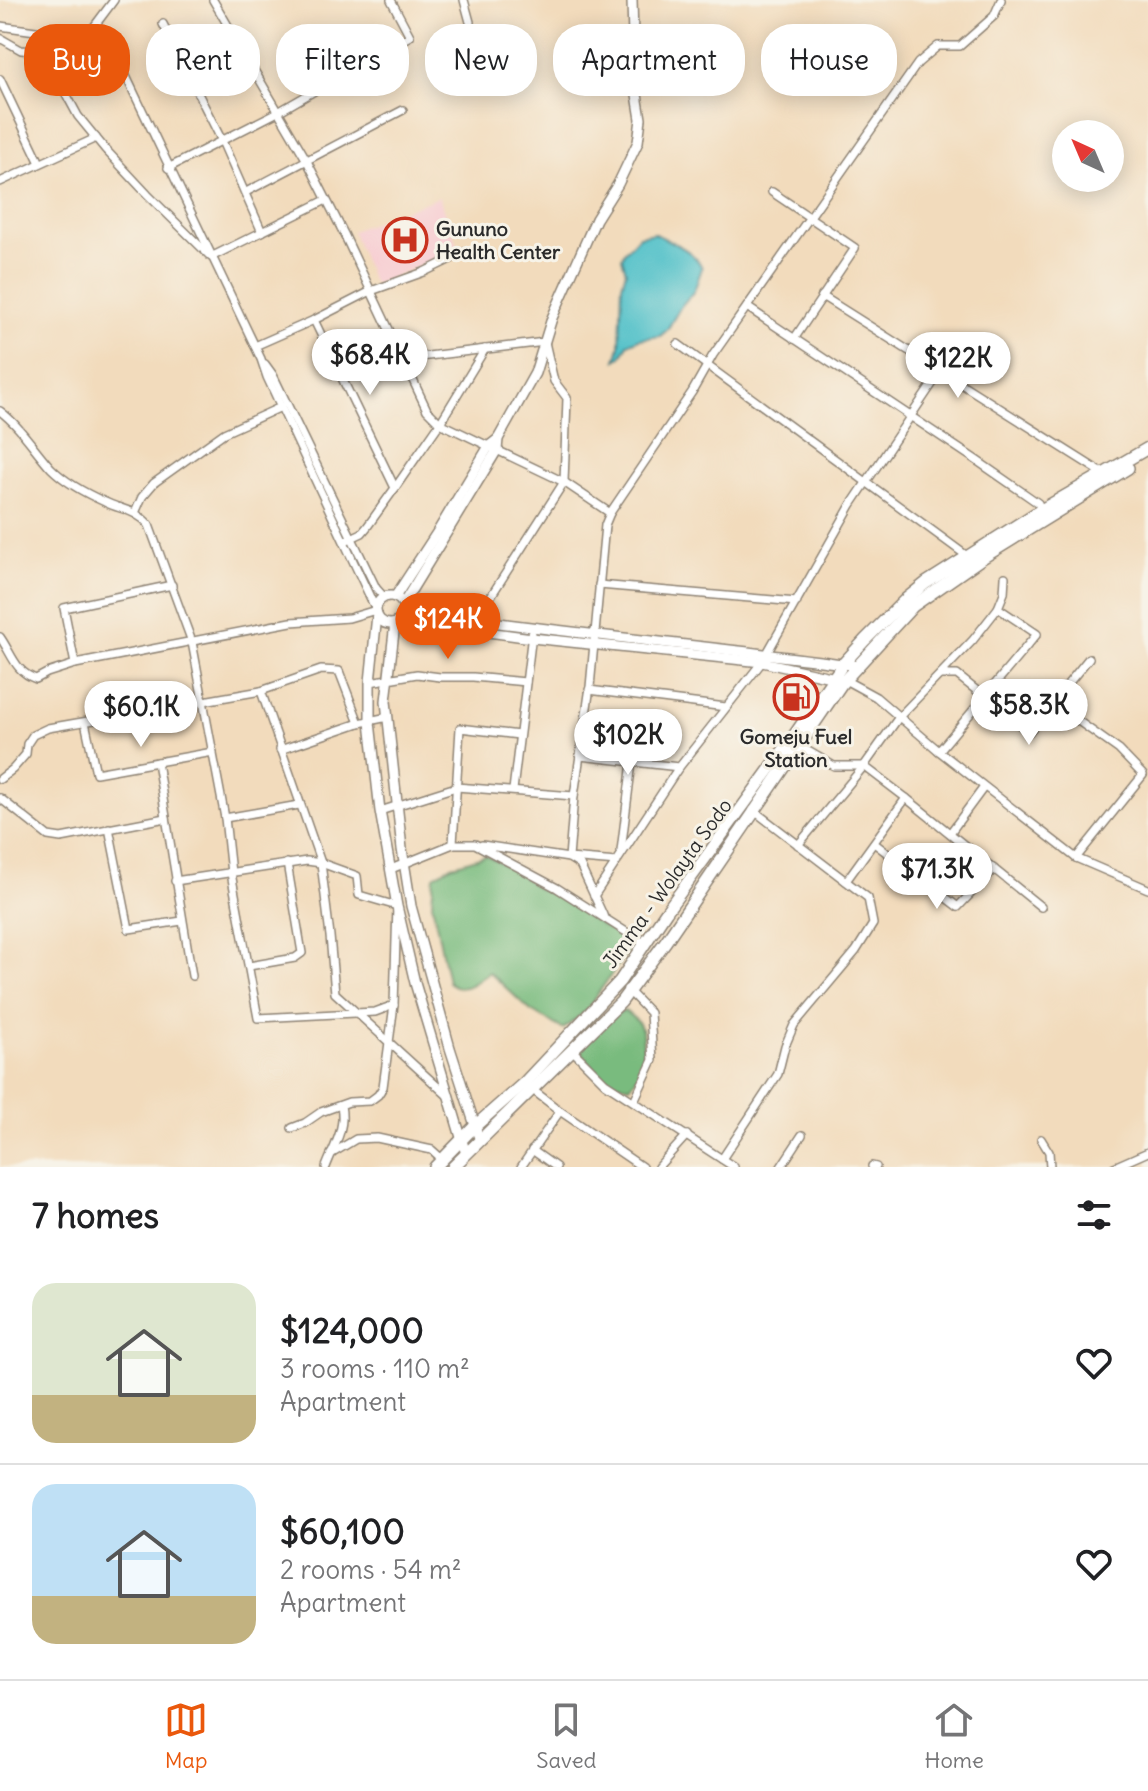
<!DOCTYPE html>
<meta charset="utf-8">
<style>
:root{--surface:#fff;--page:#f2f2f2;--text:#202124;--muted:#757577;--line:#e0e0e0;--accent:#ea580c}
body{margin:0;font-family:Delius,sans-serif;background:var(--page);color:var(--text);height:100vh;display:flex;flex-direction:column;font-size:30px;white-space:nowrap}
*{box-sizing:border-box;margin:0}
p{font-size:26px;color:var(--muted)}
.icon{flex:none;width:44px;height:44px;fill:none;stroke:currentColor;stroke-width:2;stroke-linecap:round;stroke-linejoin:round}
.map{position:relative;height:1167px;overflow:hidden}
.panel{display:flex;flex-direction:column;background:var(--surface);flex:1}
.panel>*{flex:none}
.hud{position:absolute;left:24px;top:24px;width:1100px;height:72px;display:flex;gap:16px}
.needle{width:52px;rotate:316deg}
.controls{position:absolute;left:1052px;top:120px;display:grid;gap:16px}
.controls a{display:grid;place-items:center;width:72px;height:72px;border-radius:50%;background:var(--surface);box-shadow:0 4px 20px #0003;font-size:40px}
.price{position:absolute;translate:-50% -68px;padding:0 18px;border-radius:28px;background:#fff;color:#222;font-size:26px;line-height:52px;filter:drop-shadow(0 2px 4px #0008)}
.price::after{content:'';position:absolute;left:50%;top:48px;width:24px;height:18px;margin-left:-12px;background:inherit;clip-path:polygon(0 0,100% 0,50% 100%)}
.price.current{background:var(--accent);color:#fff}
ul{padding:0;list-style:none}
li{display:flex;align-items:center;gap:24px;height:200px;padding:0 32px}
li+li{border-top:2px solid var(--line)}
li span{display:grid;place-items:center;flex:none;width:224px;height:160px;border-radius:24px;color:#555}
li>.icon{margin-inline-start:auto}
span .icon{width:96px;height:96px;fill:#fffc;stroke-width:1}
li b{font-size:34px}
h2{display:flex;justify-content:space-between;align-items:center;height:96px;padding:0 32px;font-size:34px}
.pill{padding:0 28px;border-radius:32px;background:var(--surface);box-shadow:0 4px 20px #0003;font-size:28px;line-height:72px}
.pill.current{background:var(--accent);color:#fff}
.dock{display:flex;justify-content:space-around;align-items:center;height:112px;border-top:2px solid var(--line);background:var(--surface);font-size:22px;color:var(--muted)}
.dock a{display:grid;justify-items:center;gap:4px}
.dock .current{color:var(--accent)}
.map>svg:first-child{display:block}
.built{fill:#f7cfd3}
.forest{fill:#79bb7e;stroke:#527354;stroke-width:2}
.water{fill:#53c1c9;stroke:#3f767a;stroke-width:2}
.lines{fill:none;stroke-linecap:round;stroke-linejoin:round}
.minor-casing{stroke:#8e8374;stroke-width:10}
.major-casing{stroke:#8e8374;stroke-width:12}
.highway-casing{stroke:#8e8374;stroke-width:14}
.minor{stroke:#fff;stroke-width:7}
.major{stroke:#fff;stroke-width:9}
.highway{stroke:#fff;stroke-width:11}
.labels{text-anchor:middle;dominant-baseline:central;stroke-width:6;stroke-linejoin:round;paint-order:stroke}
.poi-label{font-size:20px;font-weight:bold;fill:#2b2b2b;stroke:#f7f3e8;text-anchor:start}
.street-label{font-size:20px;fill:#2b2b2b;stroke:#f7f3e8}
</style>
<div class="map">
<svg width="1148" height="1167" viewBox="0 0 1148 1167">
<rect width="100%" height="100%" fill="#f7f3e8"/>
<filter id="ink" filterUnits="userSpaceOnUse"><feTurbulence type="fractalNoise" baseFrequency=".0125" numOctaves="2"/><feDisplacementMap in="SourceGraphic" scale="16" xChannelSelector="R" yChannelSelector="G"/><feConvolveMatrix kernelMatrix="1 2 1 2 8 2 1 2 1" color-interpolation-filters="sRGB"/></filter>
<filter id="wash" filterUnits="userSpaceOnUse"><feTurbulence type="fractalNoise" baseFrequency=".006" numOctaves="4" result="noise"/><feDisplacementMap in="SourceGraphic" scale="32" xChannelSelector="R" yChannelSelector="G"/><feGaussianBlur stdDeviation="1.8" result="paint"/><feColorMatrix in="noise" values="0 0 0 0 0 0 0 0 0 0 0 0 0 0 0 0 0 1.4 0 .05"/><feComposite in="paint" operator="in"/></filter>
<g filter="url(#wash)">
<rect width="100%" height="100%" fill="#f2dbbc"/>
<polygon class="built" points="439,197 459,249 377,284 373,283 352,231"/>
<g class="forest">
<path d="M 486,855 L 516,871 L 537,888 L 558,897 L 632,945 L 585,1012 L 563,1029 L 531,1011 L 489,972 C 475,982 464,995 448,982 L 432,903 L 434,876 L 451,866 Z"/>
<path d="M 625,1011 L 638,1022 L 642,1030 L 643,1045 L 643,1069 L 630,1086 C 609,1083 592,1070 581,1051 C 589,1036 607,1014 625,1011 Z"/>
</g>
<path class="water" d="M 654,233 C 670,242 695,250 702,268 L 694,291 L 681,306 L 667,330 L 660,336 L 639,339 L 628,344 L 621,357 L 616,360 L 620,346 L 622,285 L 626,271 L 622,258 L 624,252 L 639,236 Z"/>
</g>
<g filter="url(#ink)">
<g class="lines">
<g class="minor-casing">
<g id="minor">
<polyline points="213,0 306,159 344,234 427,410 440,423 564,482 610,513"/>
<polyline points="464,0 470,22"/>
<polyline points="163,24 222,141 262,232"/>
<path d="M 0,26 L 100,40 L 110,46 L 115,53 L 261,359 L 267,377 L 376,610 L 349,618 L 291,622 L 75,664 L 47,673 L 36,679 C 15,672 12,654 0,637"/>
<polyline points="0,38 21,50 33,51 45,55 78,116 105,149 148,195 211,257 326,200"/>
<path d="M 38,51 C 54,50 88,54 90,32 L 114,0"/>
<polyline points="0,79 40,163"/>
<polyline points="168,168 278,112 410,36 391,0"/>
<polyline points="0,182 96,138"/>
<polyline points="246,192 403,110"/>
<polyline points="772,192 855,248 794,339"/>
<polyline points="822,296 1104,474"/>
<polyline points="747,307 976,460 1038,503 1041,510"/>
<polyline points="314,320 395,488"/>
<polyline points="678,344 967,556"/>
<polyline points="255,346 314,320 371,291 424,272 465,252"/>
<polyline points="403,359 545,342 554,381 567,398 564,482 475,621"/>
<polyline points="265,364 273,375 376,588 384,597"/>
<path d="M 0,411 C 20,426 34,449 51,468 C 65,482 87,494 105,502 C 121,510 137,510 149,525 L 192,642 L 225,818 L 231,873 L 258,1018 L 375,1012 L 394,1005"/>
<polyline points="135,513 142,497 154,483 224,433 281,407"/>
<polyline points="347,540 362,533 367,527 395,488 440,423 485,349"/>
<polyline points="599,585 797,602"/>
<polyline points="75,664 64,608 172,585"/>
<polyline points="940,675 957,675 1029,732 1089,658"/>
<polyline points="845,680 876,697 939,751 1076,858 1148,889"/>
<polyline points="370,682 417,674 440,677 473,677 526,682"/>
<polyline points="589,690 726,707"/>
<polyline points="261,691 321,863 330,936 335,993 448,1096"/>
<polyline points="1053,703 1119,750 1143,775 1076,858"/>
<polyline points="85,722 96,773 213,752"/>
<polyline points="796,744 834,766 864,766 906,798 1041,907"/>
<polyline points="280,750 359,723 388,717"/>
<polyline points="939,751 1037,634 998,608"/>
<polyline points="580,756 679,767"/>
<polyline points="157,762 192,976"/>
<polyline points="0,779 13,769 26,754 27,744 33,735 48,728 261,691 321,670 339,671 359,723"/>
<polyline points="513,790 532,634"/>
<polyline points="0,798 48,836 61,838 166,818"/>
<polyline points="380,811 456,787 574,796"/>
<polyline points="225,818 299,805"/>
<polyline points="109,828 129,929 182,921"/>
<polyline points="950,833 984,787"/>
<polyline points="874,843 958,907 994,869"/>
<polyline points="453,844 460,728 519,735"/>
<polyline points="482,845 569,858 580,865 603,915"/>
<polyline points="798,845 864,766 899,717 973,640 998,608 1004,593 1005,577"/>
<polyline points="621,851 632,762"/>
<polyline points="617,862 569,858 574,796 590,687 605,525 610,513 692,392 713,355 918,63 938,46 960,46 994,16 1001,0"/>
<polyline points="391,869 453,844 475,844 557,888 645,944"/>
<polyline points="175,881 307,861 321,863 357,876 359,895 397,906 394,1005 383,1087 378,1095 370,1101 349,1102 321,1112 305,1123 292,1128"/>
<polyline points="846,881 906,798"/>
<polyline points="594,896 677,770 762,662 851,505 941,371"/>
<polyline points="249,966 295,958 302,953 287,863"/>
<polyline points="627,989 650,1013 653,1060 634,1101"/>
<polyline points="571,1049 605,1083 734,1167"/>
<polyline points="529,1087 560,1111 642,1167"/>
<polyline points="1041,1139 1049,1152 1050,1167"/>
<polyline points="532,1150 556,1167"/>
<polyline points="331,1154 356,1139 377,1138 432,1150 442,1159"/>
<polyline points="722,1159 778,1074 785,1046 794,1025 856,951 873,924 868,898 753,810"/>
<polyline points="872,1166 876,1167"/>
<path d="M 326,1167 C 334,1146 346,1128 341,1106"/>
<polyline points="521,1167 560,1111"/>
<polyline points="658,1167 687,1135"/>
<polyline points="781,1167 802,1135"/>
<polyline points="1114,1167 1148,1152"/>
</g>
</g>
<g class="major-casing">
<g id="major">
<circle cx="390" cy="610" r="14"/>
<polyline points="395,597 438,531 489,446 498,439"/>
<polyline points="403,604 497,450 498,439 535,373 552,318 596,219 618,184 638,142 641,119 634,76 632,0"/>
<path d="M 404,610 C 555,633 707,645 858,666"/>
<polyline points="377,615 370,682 370,722 380,811 397,906 415,983 466,1154"/>
<polyline points="400,620 532,638 762,662 840,679"/>
<polyline points="395,623 386,701 402,849 411,906 450,1048 480,1141"/>
</g>
</g>
<g class="highway-casing">
<g id="highway">
<polyline points="435,1167 474,1127 524,1083 620,981 666,912 791,740 843,664 865,640 906,599 926,583 1041,510 1148,448"/>
<polyline points="453,1167 621,1002 666,941 842,683 913,606 982,558 1128,468"/>
</g>
</g>
<use href="#minor" class="minor"/>
<use href="#major" class="major"/>
<use href="#highway" class="highway"/>
</g>
</g>
<defs>
<g id="hospital-ring" transform="scale(2.3)"><circle r="9.5" fill="#f7f3e8" stroke="#c8321e" stroke-width="1.5"/><path d="M-5-5h3v3.5h4V-5h3V5h-3V1.5h-4V5h-3Z" fill="#c8321e"/></g>
<g id="fuel-ring" transform="scale(2.3)"><circle r="9.5" fill="#f7f3e8" stroke="#c8321e" stroke-width="1.5"/><path d="M-5.5-6h7V0h2V4h1.3V-2.5L3-4.5l.8-.8L6-3V5H2.5V1h-1V6h-7ZM-4.2-4.7v3.2H.2V-4.7Z" fill="#c8321e"/></g>
</defs>
<g fill-rule="evenodd">
<use href="#hospital-ring" x="405" y="240"/>
<use href="#fuel-ring" x="796" y="697"/>
</g>
<g class="labels">
<g class="poi-label">
<text x="436" y="228">Gununo<tspan x="436" dy="23">Health Center</tspan></text>
<text x="796" y="736" text-anchor="middle">Gomeju Fuel<tspan x="796" dy="23">Station</tspan></text>
</g>
<g class="street-label">
<text transform="translate(667 883) rotate(-54)">Jimma - Wolayta Sodo</text>
</g>
</g>
</svg>
<div class="controls">
<a><svg class="needle" viewBox="-14 -14 28 28"><path d="M0-13l5 13h-10z" fill="#e53935"/><path d="M0 13l5-13h-10z" fill="#757577"/></svg></a>
</div>
<b class="price" style="left:370px;top:397px">$68.4K</b>
<b class="price" style="left:958px;top:400px">$122K</b>
<b class="price current" style="left:448px;top:661px">$124K</b>
<b class="price" style="left:1029px;top:747px">$58.3K</b>
<b class="price" style="left:141px;top:749px">$60.1K</b>
<b class="price" style="left:628px;top:777px">$102K</b>
<b class="price" style="left:937px;top:911px">$71.3K</b>
<div class="hud">
<a class="pill current">Buy</a>
<a class="pill">Rent</a>
<a class="pill">Filters</a>
<a class="pill">New</a>
<a class="pill">Apartment</a>
<a class="pill">House</a>
</div>
</div>
<section class="panel">
<h2>7 homes<svg class="icon" aria-label="filters" viewBox="0 0 24 24"><path d="M4 7h16M4 17h16"/><circle cx="9" cy="7" r="2"/><circle cx="15" cy="17" r="2"/></svg></h2>
<ul>
<li><span style="background:linear-gradient(#dfe7d0 70%,#c2b280 0)"><svg class="icon" aria-label="home" viewBox="0 0 24 24"><path d="M3 11l9-7 9 7M6 9v11h12V9"/></svg></span><div><b>$124,000</b><p>3 rooms · 110 m²</p><p>Apartment</p></div><svg class="icon" aria-label="heart" viewBox="0 0 24 24"><path d="M12 20l-8-8c-3-5 5-10 8-4 3-6 11-1 8 4z"/></svg></li>
<li><span style="background:linear-gradient(#bfe0f5 70%,#c2b280 0)"><svg class="icon" aria-label="home" viewBox="0 0 24 24"><path d="M3 11l9-7 9 7M6 9v11h12V9"/></svg></span><div><b>$60,100</b><p>2 rooms · 54 m²</p><p>Apartment</p></div><svg class="icon" aria-label="heart" viewBox="0 0 24 24"><path d="M12 20l-8-8c-3-5 5-10 8-4 3-6 11-1 8 4z"/></svg></li>
</ul>
</section>
<nav class="dock">
<a class="current"><svg class="icon" aria-label="map" viewBox="0 0 24 24"><path d="M3 6l6-2 6 2 6-2v14l-6 2-6-2-6 2zM9 4v14M15 6v14"/></svg>Map</a>
<a><svg class="icon" aria-label="saved" viewBox="0 0 24 24"><path d="M7 4h10v16l-5-4-5 4z"/></svg>Saved</a>
<a><svg class="icon" aria-label="home" viewBox="0 0 24 24"><path d="M3 11l9-7 9 7M6 9v11h12V9"/></svg>Home</a>
</nav>
